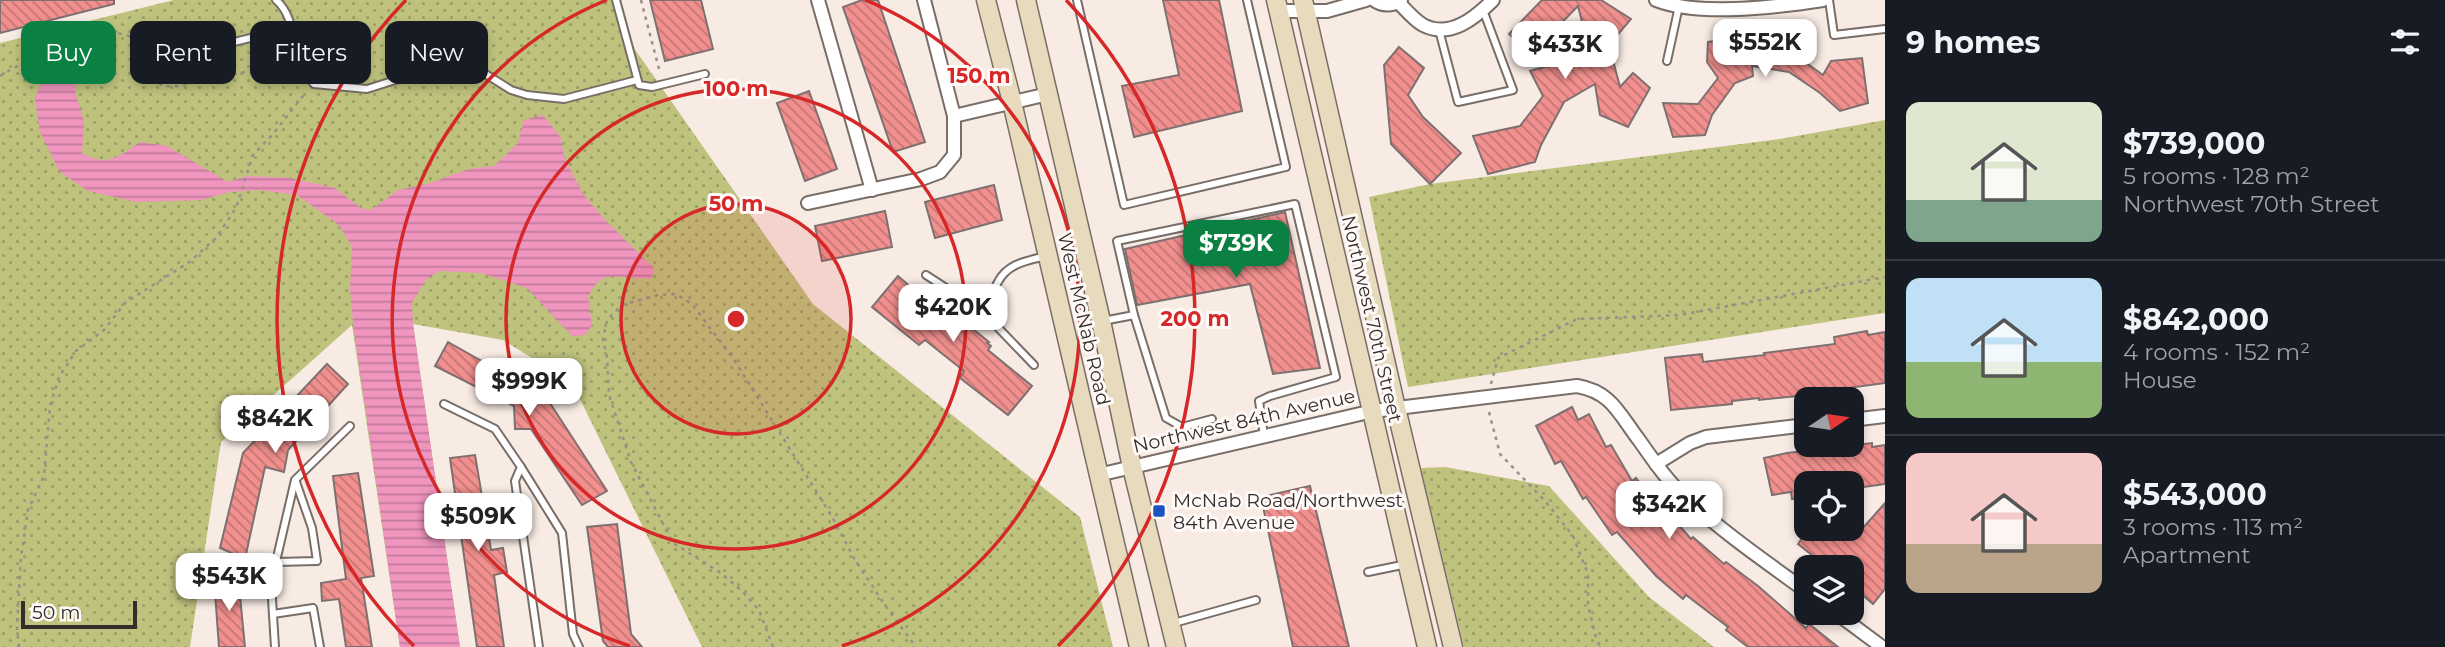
<!DOCTYPE html>
<meta charset="utf-8">
<style>
:root{--surface:#171b24;--page:#242831;--text:#f1f3f6;--muted:#9ea1a6;--line:#363941;--accent:#0b8043}
body{margin:0;font-family:Montserrat,sans-serif;background:var(--page);color:var(--text);height:100vh;display:flex;flex-direction:column;font-size:26px;white-space:nowrap}
*{box-sizing:border-box;margin:0}
p{font-size:23px;color:var(--muted)}
.icon{flex:none;width:38px;height:38px;fill:none;stroke:currentColor;stroke-width:2;stroke-linecap:round;stroke-linejoin:round}
.map{position:relative;flex:1;overflow:hidden}
.drawer{display:flex;flex-direction:column;background:var(--surface);width:560px}
.drawer>*{flex:none}
.top-card{position:absolute;left:21px;top:21px;width:665px;height:63px;display:flex;gap:14px}
.needle{width:46px;rotate:77deg}
.controls{position:absolute;left:1794px;top:387px;display:grid;gap:14px}
.controls a{display:grid;place-items:center;width:70px;height:70px;border-radius:14px;background:var(--surface);box-shadow:0 4px 10px #0003;font-size:35px}
.scale{position:absolute;left:21px;bottom:18px;width:116px;box-sizing:border-box;padding-left:7px;border:4px solid #332e2b;border-top:0;font-size:19px;line-height:24px;white-space:nowrap;color:#332e2b;-webkit-text-stroke:5px #fffaf7;paint-order:stroke}
.price{position:absolute;translate:-50% -60px;padding:0 16px;border-radius:14px;background:#fff;color:#222;font-size:23px;line-height:46px;filter:drop-shadow(0 2px 4px #0008)}
.price::after{content:'';position:absolute;left:50%;top:42px;width:21px;height:16px;margin-left:-10px;background:inherit;clip-path:polygon(0 0,100% 0,50% 100%)}
.price.on{background:var(--accent);color:#fff}
ul{padding:0;list-style:none}
li{display:flex;align-items:center;gap:21px;height:175px;padding:0 21px}
li+li{border-top:2px solid var(--line)}
li span{display:grid;place-items:center;flex:none;width:196px;height:140px;border-radius:14px;color:#555}
li>.icon{margin-inline-start:auto}
span .icon{width:84px;height:84px;fill:#fffc;stroke-width:1}
li b{font-size:30px}
h2{display:flex;justify-content:space-between;align-items:center;height:84px;padding:0 21px;font-size:30px}
.pill{padding:0 24px;border-radius:14px;background:var(--surface);box-shadow:0 4px 10px #0003;font-size:24px;line-height:63px}
.pill.on{background:var(--accent);color:#fff}
main{display:flex;flex:1;min-height:0}
.map>svg:first-child{display:block}
.green{fill:url(#green-dots)}
.water{fill:url(#water-rules)}
.building{fill:url(#building-back-hatch);stroke:#7e7070;stroke-width:2}
.lines{fill:none;stroke-linecap:round;stroke-linejoin:round}
.lane-casing{stroke:#786d67;stroke-width:10}
.street-casing{stroke:#786d67;stroke-width:16}
.secondary-casing{stroke:#786d67;stroke-width:21}
.path{stroke:#998f8a;stroke-width:2.5;stroke-dasharray:3.5 5;stroke-linecap:butt}
.lane{stroke:#fff;stroke-width:6}
.street{stroke:#fff;stroke-width:12}
.secondary{stroke:#e8dabc;stroke-width:18}
.ring{fill:none;stroke:#d62828;stroke-width:3.5}
.poi-dot{fill:#1d52bf;stroke:#fffaf7;stroke-width:2.5}
.labels{text-anchor:middle;dominant-baseline:central;stroke-width:6;stroke-linejoin:round;paint-order:stroke}
.street-label{font-size:19px;fill:#332e2b;stroke:#fffaf7}
.poi-label{font-size:19px;fill:#332e2b;stroke:#fffaf7;text-anchor:start}
.centre{fill:#d62828;stroke:#fffaf7;stroke-width:3.5}
.ring-label{font-size:21px;text-anchor:middle;font-weight:bold;fill:#d62828;stroke:#fffaf7;stroke-width:6;stroke-linejoin:round;paint-order:stroke}
</style>
<main>
<div class="map">
<svg width="1885" height="647" viewBox="0 0 1885 647">
<defs>
<pattern id="green-dots" width="8" height="8" patternUnits="userSpaceOnUse" patternTransform="scale(1.75)"><rect width="8" height="8" fill="#bfc27d"/><path d="M2 2h.1M6 6h.1" fill="none" stroke="#9c9e67" stroke-width="1.8" stroke-linecap="round"/></pattern>
<pattern id="water-rules" width="6" height="5" patternUnits="userSpaceOnUse" patternTransform="scale(1.75)"><rect width="6" height="5" fill="#ef95be"/><path d="M0 2.5h6" fill="none" stroke="#c27a9b"/></pattern>
<pattern id="building-back-hatch" width="6" height="6" patternUnits="userSpaceOnUse" patternTransform="scale(1.75)"><rect width="6" height="6" fill="#f1908e"/><path d="M-1 5l2 2M0 0l6 6M5-1l2 2" fill="none" stroke="#c47674"/></pattern>
</defs>
<rect width="100%" height="100%" fill="#f8ebe3"/>
<g class="green">
<polygon points="174,0 621,0 634,48 813,304 1080,517 1113,647 702,647 572,383 503,340 413,324 460,647 400,647 352,325 221,442 190,647 0,647 0,43"/>
<polygon points="1885,120 1885,313 1408,387 1369,197 1430,184 1780,139"/>
<polygon points="1445,467 1549,486 1649,597 1714,647 1464,647 1421,468"/>
</g>
<path class="water" d="M 82,58 L 88,68 L 78,74 L 75,92 L 84,122 L 82,153 C 106,168 120,156 140,142 L 167,146 L 228,182 L 247,176 L 290,178 L 335,188 L 361,208 L 371,210 L 398,190 L 427,184 L 469,169 L 494,166 L 518,143 L 524,120 L 543,115 L 561,138 L 564,157 L 583,194 L 605,220 L 654,268 L 652,278 C 636,281 613,271 599,281 C 595,284 591,292 588,296 L 592,325 L 585,335 L 572,336 L 527,288 L 481,273 L 438,271 L 425,281 L 412,303 L 413,324 L 460,647 L 400,647 L 353,324 L 350,289 L 352,247 L 339,225 L 297,195 L 260,190 L 229,192 L 201,200 L 137,202 L 88,191 L 59,171 L 40,132 L 35,99 L 42,79 L 72,59 Z"/>
<g class="building">
<polygon points="0,0 114,0 114,4 0,33"/>
<polygon points="650,0 701,0 713,49 665,61"/>
<polygon points="862,0 878,0 925,142 893,152 843,7"/>
<polygon points="1163,0 1219,0 1242,111 1134,137 1122,86 1179,75"/>
<polygon points="1542,0 1601,0 1631,19 1609,45 1620,87 1633,73 1650,88 1628,127 1600,115 1595,84 1564,102 1541,145 1535,162 1488,174 1473,136 1520,126 1543,96 1530,71 1590,54 1578,6 1531,54 1509,34"/>
<polygon points="1791,33 1794,54 1823,75 1831,61 1862,58 1868,103 1840,111 1820,93 1789,72 1752,66 1753,76 1735,83 1712,115 1705,135 1673,137 1663,103 1698,104 1718,78 1707,62 1708,42 1746,37 1748,43"/>
<polygon points="1399,47 1424,68 1408,95 1423,117 1461,153 1430,184 1391,144 1384,65"/>
<polygon points="809,91 837,169 805,181 777,103"/>
<polygon points="994,185 1002,220 935,238 925,202"/>
<polygon points="885,211 892,247 822,261 815,226"/>
<polygon points="1285,212 1320,368 1273,374 1250,284 1137,305 1125,249"/>
<polygon points="898,276 940,312 946,307 989,342 987,343 991,346 988,350 1032,386 1008,415 960,378 964,371 925,340 919,345 872,307"/>
<polygon points="1867,331 1868,335 1885,332 1885,383 1818,392 1818,394 1759,400 1759,398 1732,401 1732,404 1671,410 1665,358 1702,354 1703,362 1765,355 1764,353 1835,344 1834,337"/>
<polygon points="448,342 546,397 607,491 582,505 531,429 515,429 514,406 435,366"/>
<polygon points="327,364 348,384 288,450 284,472 265,467 245,559 220,548 243,453"/>
<polygon points="1572,407 1578,420 1589,414 1606,447 1611,445 1632,481 1636,478 1660,511 1664,508 1691,539 1693,537 1724,564 1726,562 1758,586 1806,628 1809,624 1838,647 1748,647 1726,630 1728,627 1686,595 1683,599 1656,576 1617,532 1612,535 1586,497 1583,499 1561,461 1555,464 1536,426"/>
<polygon points="1872,443 1872,447 1885,445 1885,484 1863,487 1862,480 1806,483 1806,497 1792,499 1791,492 1772,495 1764,458 1787,453"/>
<polygon points="475,455 491,550 503,548 507,572 494,575 504,647 477,647 450,458"/>
<polygon points="358,473 374,576 361,578 372,647 346,647 339,599 322,601 321,583 346,579 333,476"/>
<polygon points="1310,486 1349,647 1293,647 1261,497"/>
<polygon points="1885,503 1885,589 1873,604 1852,586 1852,567 1827,567 1798,544 1809,528 1852,528 1852,521 1862,529"/>
<polygon points="617,524 631,634 642,647 608,647 603,641 587,527"/>
<polygon points="238,576 245,647 219,647 214,579"/>
</g>
<g class="lines">
<g class="lane-casing">
<g id="lane">
<path d="M 276,0 C 298,18 292,61 314,84 L 367,89 L 424,71 L 465,65 L 476,68 L 511,90 L 527,95 L 564,99 L 637,80"/>
<polyline points="616,0 639,85 652,87 705,74"/>
<polyline points="1077,0 1124,205 1286,167 1247,0"/>
<polyline points="1829,0 1834,35 1885,29"/>
<polyline points="1439,30 1458,102 1513,90 1483,10"/>
<polyline points="165,59 291,28"/>
<polyline points="1667,61 1679,6"/>
<polyline points="926,275 983,312"/>
<polyline points="1134,315 1117,241 1295,204 1336,377 1270,396 1259,401 1264,436"/>
<polyline points="1103,321 1134,315 1166,418 1182,427 1212,419"/>
<path d="M 1034,365 L 983,312 C 990,303 992,292 998,282 C 1008,263 1027,261 1046,256"/>
<polyline points="444,404 495,429 521,467 515,481 539,647"/>
<polyline points="521,467 562,533 573,634 579,647"/>
<polyline points="276,562 317,561 312,528 296,482"/>
<polyline points="1368,572 1407,564"/>
<polyline points="273,614 313,608 320,647"/>
<polyline points="1174,623 1256,600"/>
<polyline points="275,647 271,583 295,480 350,426"/>
</g>
</g>
<g class="street-casing">
<g id="street">
<polyline points="818,0 872,190"/>
<path d="M 1374,0 C 1382,6 1392,6 1401,0"/>
<path d="M 1656,0 C 1699,17 1777,7 1823,0"/>
<path d="M 1398,2 C 1406,10 1414,20 1423,25 C 1450,39 1475,18 1493,0"/>
<polyline points="1279,11 1327,11 1366,0"/>
<polyline points="954,116 1048,94"/>
<polyline points="808,203 921,179 940,172 954,155 954,116 924,0"/>
<polyline points="1852,420 1885,416"/>
<polyline points="1656,464 1690,443 1706,437 1806,425"/>
<path d="M 1098,475 L 1373,411 L 1577,386 C 1612,392 1619,414 1639,440 C 1653,460 1668,482 1687,499 C 1724,533 1766,562 1806,591"/>
<polyline points="1835,612 1882,647"/>
</g>
</g>
<g class="secondary-casing">
<g id="secondary">
<polyline points="986,0 1012,102 1139,647"/>
<polyline points="1026,0 1101,321 1132,467 1176,647"/>
<polyline points="1276,0 1427,647"/>
<polyline points="1303,0 1396,408 1453,647"/>
</g>
</g>
<g class="path">
<polyline points="641,0 659,69"/>
<path d="M 0,76 C 29,59 110,13 139,43 C 151,55 150,73 161,85 L 172,87 L 288,63"/>
<polyline points="1491,384 1498,358 1577,319 1680,315 1885,277"/>
<polyline points="1489,412 1500,454 1546,502 1573,536 1588,574 1588,605 1595,634 1600,647"/>
<polyline points="19,647 17,627 21,557 28,510 44,476 50,406 59,377 76,351 104,330 126,302 188,263 216,238 236,208 253,155 273,134 306,92"/>
<polyline points="773,647 759,610 741,590 718,571 673,543 631,462 609,395 607,357 603,339 607,320 622,305 658,295 676,294 692,304 735,361 831,515 855,560 887,608 916,647"/>
</g>
<use href="#lane" class="lane"/>
<use href="#street" class="street"/>
<use href="#secondary" class="secondary"/>
</g>
<circle cx="736" cy="319" r="115" fill="#d62828" fill-opacity=".12"/>
<g class="ring">
<circle cx="736" cy="319" r="115"/>
<circle cx="736" cy="319" r="230"/>
<path d="M630 646A344 344 0 0 1 607 0M865 0A344 344 0 0 1 842 646"/>
<path d="M414 646A459 459 0 0 1 406 0M1066 0A459 459 0 0 1 1058 646"/>
</g>
<rect class="poi-dot" x="1152" y="504" width="14" height="14" rx="3.5"/>
<g class="labels">
<g class="street-label">
<text transform="translate(1084 319) rotate(77)">West McNab Road</text>
<text transform="translate(1372 319) rotate(77)">Northwest 70th Street</text>
<text transform="translate(1244 421) rotate(-13)">Northwest 84th Avenue</text>
</g>
<g class="poi-label">
<text x="1173" y="500">McNab Road/Northwest<tspan x="1173" dy="22">84th Avenue</tspan></text>
</g>
</g>
<circle cx="736" cy="319" r="10" class="centre"/>
<g class="ring-label">
<text x="979" y="83">150 m</text>
<text x="736" y="96">100 m</text>
<text x="736" y="211">50 m</text>
<text x="1195" y="326">200 m</text>
</g>
</svg>
<div class="controls">
<a><svg class="needle" viewBox="-14 -14 28 28"><path d="M0-13l5 13h-10z" fill="#e53935"/><path d="M0 13l5-13h-10z" fill="#9ea1a6"/></svg></a>
<a><svg class="icon" aria-label="locate" viewBox="0 0 24 24"><circle cx="12" cy="12" r="6"/><path d="M12 2v4M12 18v4M2 12h4M18 12h4"/></svg></a>
<a><svg class="icon" aria-label="layers" viewBox="0 0 24 24"><path d="M12 4l9 5-9 5-9-5zM3 14l9 5 9-5"/></svg></a>
</div>
<div class="scale">50 m</div>
<b class="price" style="left:1765px;top:79px">$552K</b>
<b class="price" style="left:1565px;top:81px">$433K</b>
<b class="price on" style="left:1236px;top:280px">$739K</b>
<b class="price" style="left:953px;top:344px">$420K</b>
<b class="price" style="left:529px;top:418px">$999K</b>
<b class="price" style="left:275px;top:455px">$842K</b>
<b class="price" style="left:1669px;top:541px">$342K</b>
<b class="price" style="left:478px;top:553px">$509K</b>
<b class="price" style="left:229px;top:613px">$543K</b>
<div class="top-card">
<a class="pill on">Buy</a>
<a class="pill">Rent</a>
<a class="pill">Filters</a>
<a class="pill">New</a>
</div>
</div>
<section class="drawer">
<h2>9 homes<svg class="icon" aria-label="filters" viewBox="0 0 24 24"><path d="M4 7h16M4 17h16"/><circle cx="9" cy="7" r="2"/><circle cx="15" cy="17" r="2"/></svg></h2>
<ul>
<li><span style="background:linear-gradient(#dfe7d0 70%,#7fa58c 0)"><svg class="icon" aria-label="home" viewBox="0 0 24 24"><path d="M3 11l9-7 9 7M6 9v11h12V9"/></svg></span><div><b>$739,000</b><p>5 rooms · 128 m²</p><p>Northwest 70th Street</p></div></li>
<li><span style="background:linear-gradient(#bfe0f5 60%,#8fb573 0)"><svg class="icon" aria-label="home" viewBox="0 0 24 24"><path d="M3 11l9-7 9 7M6 9v11h12V9"/></svg></span><div><b>$842,000</b><p>4 rooms · 152 m²</p><p>House</p></div></li>
<li><span style="background:linear-gradient(#f6c9c9 65%,#b9a48a 0)"><svg class="icon" aria-label="home" viewBox="0 0 24 24"><path d="M3 11l9-7 9 7M6 9v11h12V9"/></svg></span><div><b>$543,000</b><p>3 rooms · 113 m²</p><p>Apartment</p></div></li>
</ul>
</section>
</main>
